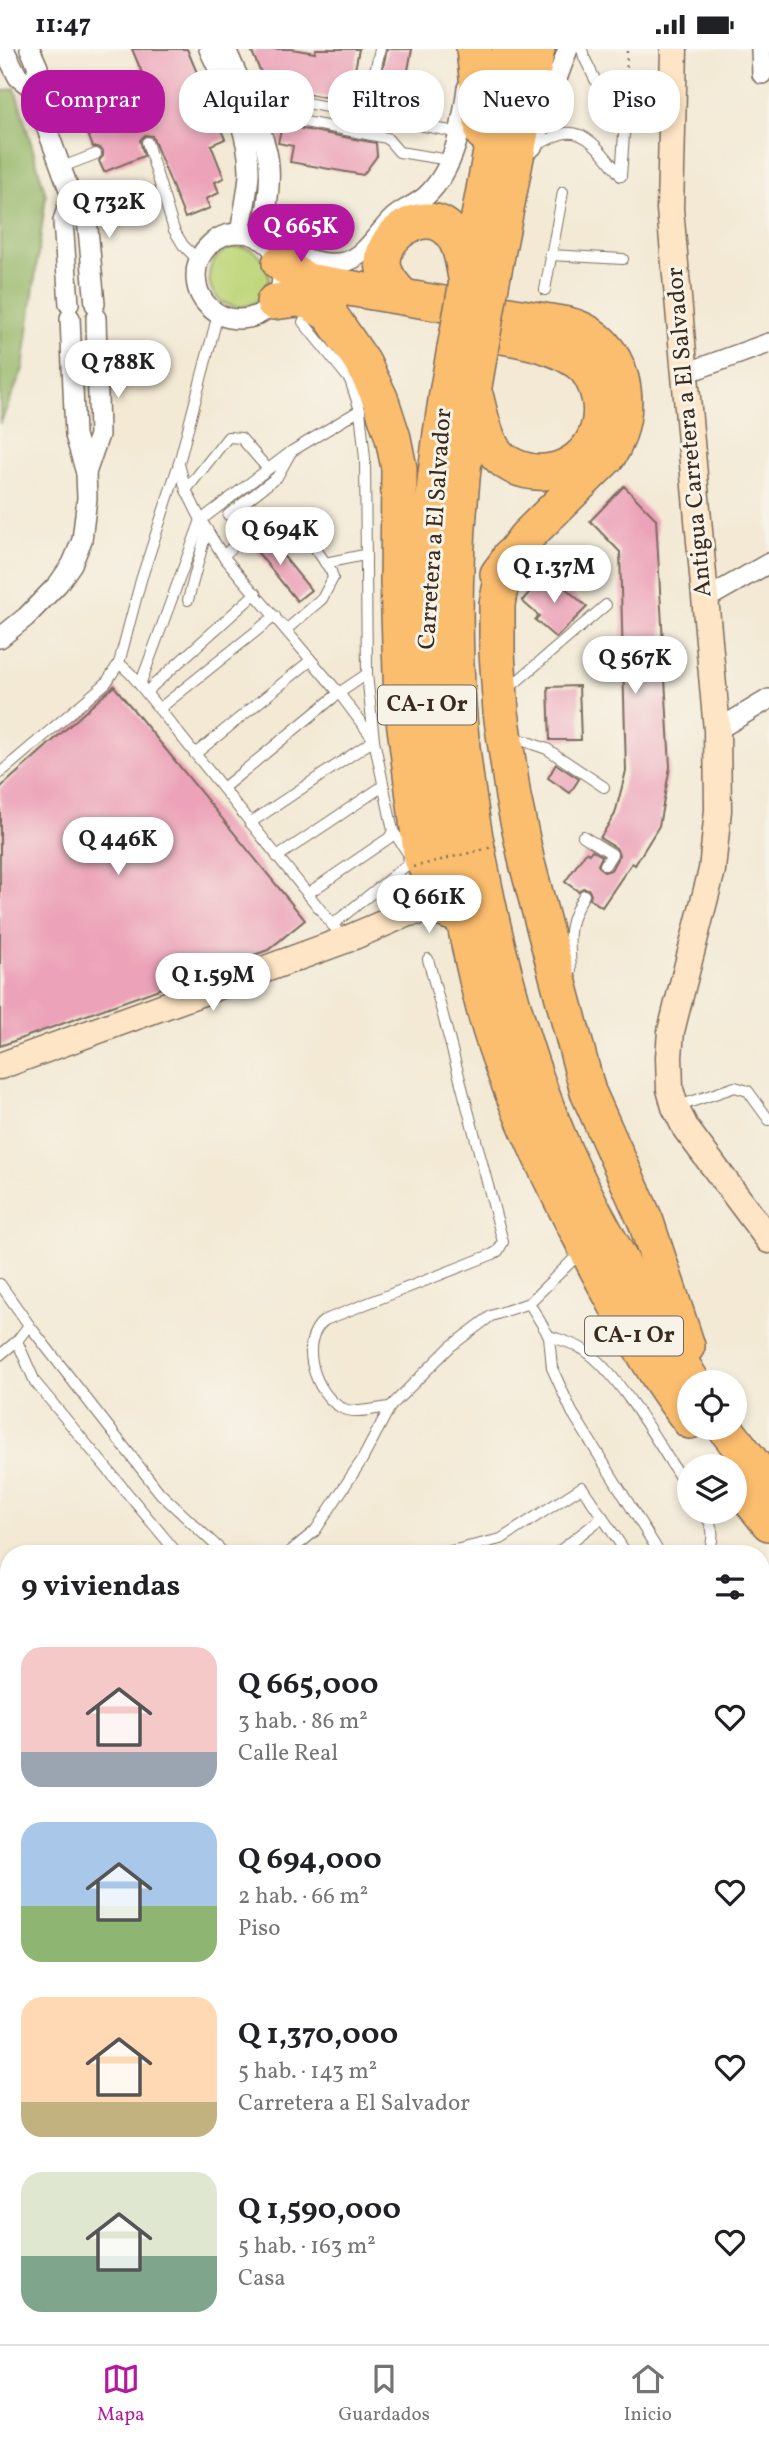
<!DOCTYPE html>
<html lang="es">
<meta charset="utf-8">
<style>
:root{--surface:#fff;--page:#f2f2f2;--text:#202124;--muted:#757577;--line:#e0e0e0;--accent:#b5179e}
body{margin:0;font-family:Vollkorn,serif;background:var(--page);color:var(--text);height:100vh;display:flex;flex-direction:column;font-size:26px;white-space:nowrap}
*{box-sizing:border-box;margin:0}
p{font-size:23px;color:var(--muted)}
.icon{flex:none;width:38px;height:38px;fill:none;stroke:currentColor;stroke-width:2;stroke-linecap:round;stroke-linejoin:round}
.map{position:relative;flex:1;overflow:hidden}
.sheet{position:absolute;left:0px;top:1496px;width:770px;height:800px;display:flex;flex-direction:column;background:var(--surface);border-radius:28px 28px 0 0;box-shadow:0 4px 10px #0003}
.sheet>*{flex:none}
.banner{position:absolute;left:21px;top:21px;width:728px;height:63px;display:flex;gap:14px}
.controls{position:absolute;left:677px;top:1321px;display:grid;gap:14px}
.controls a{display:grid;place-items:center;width:70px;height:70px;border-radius:50%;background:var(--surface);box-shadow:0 4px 10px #0003;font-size:35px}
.price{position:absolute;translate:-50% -60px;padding:0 16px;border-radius:24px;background:#fff;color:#222;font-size:23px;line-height:46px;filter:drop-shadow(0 2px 4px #0008)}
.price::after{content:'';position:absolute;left:50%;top:42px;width:21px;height:16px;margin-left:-10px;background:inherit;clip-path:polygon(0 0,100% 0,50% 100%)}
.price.active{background:var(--accent);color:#fff}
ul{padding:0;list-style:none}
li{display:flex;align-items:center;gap:21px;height:175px;padding:0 21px}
li span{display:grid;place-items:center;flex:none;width:196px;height:140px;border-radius:21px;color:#555}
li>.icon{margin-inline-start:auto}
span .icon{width:84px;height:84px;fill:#fffc;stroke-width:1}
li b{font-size:30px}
h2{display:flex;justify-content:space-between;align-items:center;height:84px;padding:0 21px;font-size:30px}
.tag{padding:0 24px;border-radius:28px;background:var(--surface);box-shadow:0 4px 10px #0003;font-size:24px;line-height:63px}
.tag.active{background:var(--accent);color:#fff}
.status{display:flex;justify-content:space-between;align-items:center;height:49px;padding:0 35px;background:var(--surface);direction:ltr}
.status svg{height:19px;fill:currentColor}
.dock{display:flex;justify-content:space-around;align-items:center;height:98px;border-top:2px solid var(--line);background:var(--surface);font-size:19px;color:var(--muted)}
.dock a{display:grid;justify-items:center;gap:4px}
.dock .active{color:var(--accent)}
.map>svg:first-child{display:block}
.green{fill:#bfd67a;stroke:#7d804c;stroke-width:2}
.forest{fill:#97b76a;stroke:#697044;stroke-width:2}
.building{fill:#eca2b8}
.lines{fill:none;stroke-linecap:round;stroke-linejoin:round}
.lane-casing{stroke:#7b6d5e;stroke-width:12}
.street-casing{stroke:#7b6d5e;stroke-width:22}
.secondary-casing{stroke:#7b6d5e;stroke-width:29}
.highway-casing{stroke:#7b6d5e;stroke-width:38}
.path{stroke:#7b6d5e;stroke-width:2.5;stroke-dasharray:2 5;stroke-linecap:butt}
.lane{stroke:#fff;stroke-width:10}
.street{stroke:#fff;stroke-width:19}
.secondary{stroke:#fde5c5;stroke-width:26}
.highway{stroke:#fbbd6e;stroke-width:35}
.highway-bridge-casing{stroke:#7b6d5e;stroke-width:38;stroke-linecap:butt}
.path-bridge{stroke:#7b6d5e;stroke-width:2.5;stroke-dasharray:2 5;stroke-linecap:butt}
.highway-bridge{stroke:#fbbd6e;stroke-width:35}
.labels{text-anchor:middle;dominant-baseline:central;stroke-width:6;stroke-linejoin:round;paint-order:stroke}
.shield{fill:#f7f3e8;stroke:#73665b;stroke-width:2}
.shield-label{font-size:23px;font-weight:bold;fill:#3b2a1e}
.street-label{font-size:24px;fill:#3b2a1e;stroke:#f7f3e8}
</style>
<div class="status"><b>11:47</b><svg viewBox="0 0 49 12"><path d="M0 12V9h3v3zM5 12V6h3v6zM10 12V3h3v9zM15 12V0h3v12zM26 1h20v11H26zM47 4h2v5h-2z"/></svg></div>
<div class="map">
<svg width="769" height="2295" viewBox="0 0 769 2295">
<rect width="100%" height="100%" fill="#f7f3e8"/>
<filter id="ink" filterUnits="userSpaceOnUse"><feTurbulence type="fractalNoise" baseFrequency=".0143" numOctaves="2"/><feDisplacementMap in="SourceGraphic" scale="14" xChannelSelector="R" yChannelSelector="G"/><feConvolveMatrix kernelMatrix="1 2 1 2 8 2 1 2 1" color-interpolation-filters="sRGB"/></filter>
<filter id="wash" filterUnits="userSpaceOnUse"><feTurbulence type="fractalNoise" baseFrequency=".00686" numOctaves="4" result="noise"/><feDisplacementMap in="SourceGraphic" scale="28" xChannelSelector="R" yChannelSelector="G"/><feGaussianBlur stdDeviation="1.57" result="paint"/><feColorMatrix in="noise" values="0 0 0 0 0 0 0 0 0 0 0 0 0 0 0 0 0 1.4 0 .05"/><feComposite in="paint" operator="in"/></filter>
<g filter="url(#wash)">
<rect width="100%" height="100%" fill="#f3e9d4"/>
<circle class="green" cx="239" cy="228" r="30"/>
<polygon class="forest" points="15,39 46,146 23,320 0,375 0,43"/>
<g id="blocks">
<g class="building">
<polygon points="132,0 187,0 225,90 211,96 224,129 215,133 219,144 206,150 210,159 185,169 152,87 145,86 140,91 144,107 104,123 99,112 103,107 103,102 98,98 93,98 84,75 133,55 128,44 147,36"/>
<polygon points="260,0 292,0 315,4 316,0 359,0 349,52 267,38 252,3"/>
<polygon points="387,0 412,0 400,64 374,59"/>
<polygon points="282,76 376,94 377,107 363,126 290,113 293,97 278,94"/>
<polygon points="624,437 656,470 670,718 659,777 635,816 632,814 602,858 590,850 591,845 588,840 583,839 578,842 565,833 586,803 589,805 592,801 602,807 598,816 604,823 611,821 619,806 616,799 600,789 615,765 626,722 620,503 590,472"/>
<polygon points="264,483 311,541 297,552 250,494"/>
<polygon points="547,523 587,558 556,589 535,571 539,567 522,552"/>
<polygon points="114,637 305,871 268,901 0,997 0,739"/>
<polygon points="579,637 581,691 550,691 548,638"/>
<polygon points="556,715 579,730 570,744 548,729"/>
</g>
</g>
</g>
<g filter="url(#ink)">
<use href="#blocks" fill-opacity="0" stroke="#7b6d5e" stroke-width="2"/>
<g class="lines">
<g class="lane-casing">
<g id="lane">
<polyline points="582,0 584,8 608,57 625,71 621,127"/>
<polyline points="245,42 460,84"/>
<polyline points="254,63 387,89 399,103 449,111"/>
<polyline points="365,66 380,0"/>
<polyline points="147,93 174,181 183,196 199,212"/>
<path d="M 535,97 C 544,93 556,85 566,84 C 590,81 608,112 621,127"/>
<polyline points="62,118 96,105"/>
<polyline points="550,206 623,210"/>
<polyline points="545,241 563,143"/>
<polyline points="303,273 350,331 360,361 365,410 367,625 374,691 393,782 389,789 307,845"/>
<polyline points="179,415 186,441 201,471 223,507 339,644 374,691 250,774"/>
<polyline points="186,441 228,388 241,389 267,419"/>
<polyline points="228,466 277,428 291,403"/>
<path d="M 223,507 C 242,491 270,454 296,471 L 331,522 L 333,529 L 322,550 L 287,580"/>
<polyline points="325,514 364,506"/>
<polyline points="188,551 207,480"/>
<polyline points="119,614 131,625 344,890"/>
<polyline points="140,636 201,471 292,402 360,361"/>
<polyline points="509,639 606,556"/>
<polyline points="146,643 256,544"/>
<polyline points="159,660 275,567"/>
<polyline points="513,688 547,700 604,738"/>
<polyline points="195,705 310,612"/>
<polyline points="0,724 106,634 119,614 141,531 179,414 218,265"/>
<polyline points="223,739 339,644 367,625"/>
<polyline points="583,787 612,805 605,816"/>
<polyline points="277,808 383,737"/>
<polyline points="332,876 408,815 409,806 393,782"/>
<path d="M 571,921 C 569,887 566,876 584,846"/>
<polyline points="676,1058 735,1038 748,1042 769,1071"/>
<polyline points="582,1202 529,1254 549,1287 552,1319 572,1363 660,1505"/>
<polyline points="0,1235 29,1276 160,1444 225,1505"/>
<polyline points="29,1276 17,1292 35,1333 178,1505"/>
<path d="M 549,1287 C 560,1291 574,1294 584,1301 C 620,1324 665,1406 690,1444"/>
<polyline points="0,1306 17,1292"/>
<path d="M 390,1358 C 376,1359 355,1366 342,1359 C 315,1346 297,1291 325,1271 L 493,1205 L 498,1202 L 503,1193 L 428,910"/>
<path d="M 703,1463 C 714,1477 715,1488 708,1505"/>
<polyline points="557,1504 603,1468"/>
<polyline points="287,1505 315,1482 362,1411 390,1358 451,1297 491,1267 529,1254"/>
<polyline points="374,1505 379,1502 394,1505"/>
<polyline points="438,1505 501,1490 582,1438 627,1505"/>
</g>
</g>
<g class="street-casing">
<g id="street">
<polyline points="4,0 18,28 32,39 71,146 87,169 95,255"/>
<polyline points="30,0 38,18 32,39"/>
<path d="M 209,0 C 226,38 250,82 249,125 C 248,144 243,165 240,184"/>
<path d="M 226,0 C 240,34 258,67 267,103 C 273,130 267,163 260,190"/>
<polyline points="761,0 762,25"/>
<polyline points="532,98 568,0"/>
<circle cx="239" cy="227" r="43"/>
<path d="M 267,194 C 289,203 319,219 344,213 C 364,209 377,185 391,171 C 401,160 415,157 426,147 C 455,120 462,77 467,39"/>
<polyline points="69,255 63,172 71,146"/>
<polyline points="686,324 769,294"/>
<polyline points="86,424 99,386 96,269"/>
<polyline points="704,551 769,514"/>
<polyline points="0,589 26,568 58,535 72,515 82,491 87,449 86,424 75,386 70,269"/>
<polyline points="717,681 769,650"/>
</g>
</g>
<g class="secondary-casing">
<g id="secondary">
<polyline points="674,0 670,160 717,681 718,761 712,821 671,982 669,1008 670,1040 675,1058 686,1080 769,1191"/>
<polyline points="0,1017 345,891 408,864 430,861 454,869"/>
</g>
</g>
<g class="highway-casing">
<g id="highway">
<polyline points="474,0 483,84"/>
<path d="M 280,214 L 307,232 L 568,276 C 626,291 638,361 608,407 L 526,488 L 498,525"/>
<polyline points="466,238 510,0"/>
<polyline points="490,242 537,0"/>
<path d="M 402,247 C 395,239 387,231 384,220 C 376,187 426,155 450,182 C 461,195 463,213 466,229"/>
<polyline points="309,252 330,266 363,314 380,349 393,389 399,419 398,534 402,655 422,810 450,863"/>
<polyline points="274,253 297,250 329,256"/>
<path d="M 455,299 C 431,425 420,561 429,689 C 432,738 445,786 456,834 C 466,878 474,924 486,967 C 505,1033 533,1095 564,1156 C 602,1230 639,1305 690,1372"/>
<path d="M 480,302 C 459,417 450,537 458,654 C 463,728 476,801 492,873 C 511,958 536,1042 573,1121 C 608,1194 651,1264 693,1334"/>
<path d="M 476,349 C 480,366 484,385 493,400 C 498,408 505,413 513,417 C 561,439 610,399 599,348 C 596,335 589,320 577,312 C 553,295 520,290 491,285"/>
<polyline points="510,507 502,530 497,555 497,603 501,663 513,748 527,814 588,1043 646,1173 687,1297"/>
<polyline points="725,1379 769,1436"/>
<polyline points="735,1432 769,1474"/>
</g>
</g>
<polyline class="path" points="626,53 627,0"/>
<use href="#lane" class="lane"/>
<use href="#street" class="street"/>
<use href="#secondary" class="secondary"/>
<use href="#highway" class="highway"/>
<g class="highway-bridge-casing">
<g id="highway-bridge">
<polyline points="455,299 466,238"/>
<polyline points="480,302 490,242"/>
</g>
</g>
<polyline class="path-bridge" points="413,818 497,797"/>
<use href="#highway-bridge" class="highway-bridge"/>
</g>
</g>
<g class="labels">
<g class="shield">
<rect x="378" y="636.5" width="98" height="39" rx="5"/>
<rect x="585" y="1267.5" width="98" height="39" rx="5"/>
</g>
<g class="shield-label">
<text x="427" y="656">CA-1 Or</text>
<text x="634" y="1287">CA-1 Or</text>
</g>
<g class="street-label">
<text transform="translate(690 383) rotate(-95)">Antigua Carretera a El Salvador</text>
<text transform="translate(436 480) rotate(-86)">Carretera a El Salvador</text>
</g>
</g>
</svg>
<div class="controls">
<a><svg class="icon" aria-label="locate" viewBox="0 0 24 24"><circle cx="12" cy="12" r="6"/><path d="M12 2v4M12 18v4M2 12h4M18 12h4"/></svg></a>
<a><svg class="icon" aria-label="layers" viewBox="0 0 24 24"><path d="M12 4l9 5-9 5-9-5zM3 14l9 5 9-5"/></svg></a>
</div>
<b class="price" style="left:109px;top:191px">Q 732K</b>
<b class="price active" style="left:301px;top:215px">Q 665K</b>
<b class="price" style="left:118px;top:351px">Q 788K</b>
<b class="price" style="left:280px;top:518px">Q 694K</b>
<b class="price" style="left:554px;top:556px">Q 1.37M</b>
<b class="price" style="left:635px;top:647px">Q 567K</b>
<b class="price" style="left:118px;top:828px">Q 446K</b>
<b class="price" style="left:429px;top:886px">Q 661K</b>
<b class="price" style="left:213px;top:964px">Q 1.59M</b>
<div class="banner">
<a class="tag active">Comprar</a>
<a class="tag">Alquilar</a>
<a class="tag">Filtros</a>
<a class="tag">Nuevo</a>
<a class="tag">Piso</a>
</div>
<section class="sheet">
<h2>9 viviendas<svg class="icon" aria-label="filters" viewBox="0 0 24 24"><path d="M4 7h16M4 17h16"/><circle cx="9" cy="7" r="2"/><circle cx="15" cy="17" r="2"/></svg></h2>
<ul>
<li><span style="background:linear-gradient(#f6c9c9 75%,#9aa5b1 0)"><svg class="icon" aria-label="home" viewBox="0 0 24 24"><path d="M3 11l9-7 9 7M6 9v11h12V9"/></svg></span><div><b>Q 665,000</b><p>3 hab. · 86 m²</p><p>Calle Real</p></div><svg class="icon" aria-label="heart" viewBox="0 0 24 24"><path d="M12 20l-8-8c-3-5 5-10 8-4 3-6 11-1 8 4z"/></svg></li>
<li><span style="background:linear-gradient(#a9c7e8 60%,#8fb573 0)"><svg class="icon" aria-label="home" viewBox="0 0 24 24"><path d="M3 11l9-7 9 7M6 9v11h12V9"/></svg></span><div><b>Q 694,000</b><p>2 hab. · 66 m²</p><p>Piso</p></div><svg class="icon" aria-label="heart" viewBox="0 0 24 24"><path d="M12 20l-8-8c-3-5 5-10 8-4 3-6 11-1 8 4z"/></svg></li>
<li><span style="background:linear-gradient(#ffd9b3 75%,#c2b280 0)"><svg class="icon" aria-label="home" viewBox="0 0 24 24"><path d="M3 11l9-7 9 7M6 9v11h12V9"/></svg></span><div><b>Q 1,370,000</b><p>5 hab. · 143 m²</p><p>Carretera a El Salvador</p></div><svg class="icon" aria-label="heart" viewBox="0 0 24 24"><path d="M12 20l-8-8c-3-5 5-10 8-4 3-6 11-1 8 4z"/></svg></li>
<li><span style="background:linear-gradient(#dfe7d0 60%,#7fa58c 0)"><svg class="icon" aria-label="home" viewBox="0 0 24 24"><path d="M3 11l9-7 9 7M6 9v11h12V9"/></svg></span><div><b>Q 1,590,000</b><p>5 hab. · 163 m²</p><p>Casa</p></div><svg class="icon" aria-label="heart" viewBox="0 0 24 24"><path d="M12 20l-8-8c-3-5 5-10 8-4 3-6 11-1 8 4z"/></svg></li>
</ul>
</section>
</div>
<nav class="dock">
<a class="active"><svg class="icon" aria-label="map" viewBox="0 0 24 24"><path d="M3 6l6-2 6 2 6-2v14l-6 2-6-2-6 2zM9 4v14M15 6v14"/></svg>Mapa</a>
<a><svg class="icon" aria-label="saved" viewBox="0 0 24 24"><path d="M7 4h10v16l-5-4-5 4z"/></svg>Guardados</a>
<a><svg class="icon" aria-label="home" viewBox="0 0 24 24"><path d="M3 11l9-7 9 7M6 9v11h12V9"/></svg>Inicio</a>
</nav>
